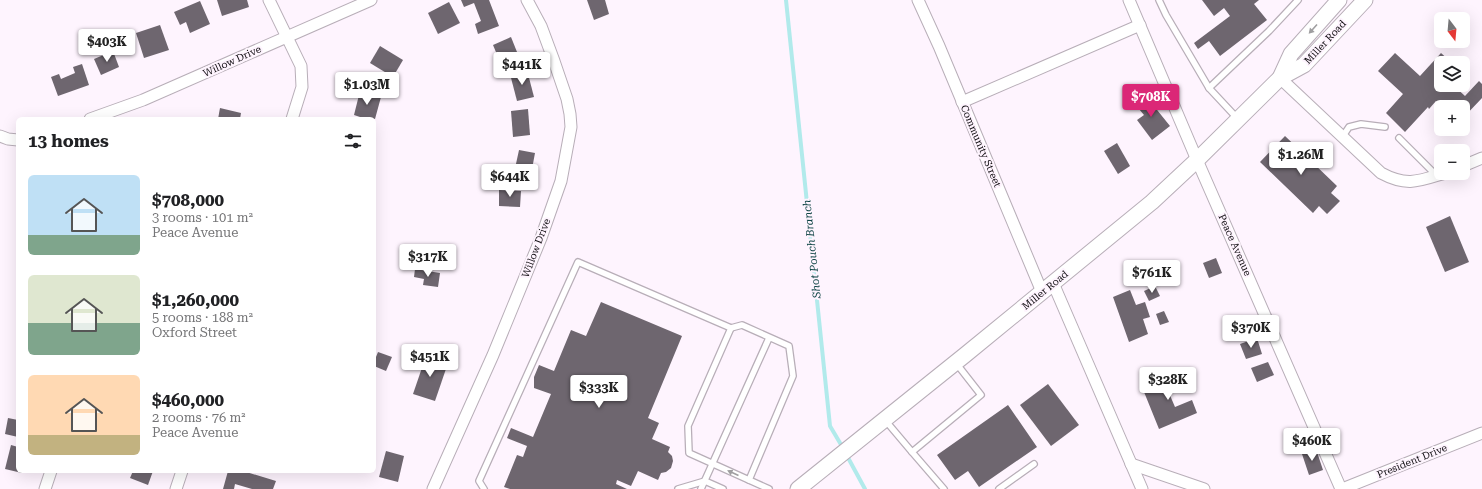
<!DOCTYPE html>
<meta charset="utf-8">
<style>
:root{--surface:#fff;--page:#f2f2f2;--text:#202124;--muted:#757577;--accent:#db2777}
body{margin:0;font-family:"Roboto Serif",serif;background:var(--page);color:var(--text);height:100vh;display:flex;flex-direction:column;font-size:15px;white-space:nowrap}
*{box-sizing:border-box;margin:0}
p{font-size:13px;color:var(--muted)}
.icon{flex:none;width:22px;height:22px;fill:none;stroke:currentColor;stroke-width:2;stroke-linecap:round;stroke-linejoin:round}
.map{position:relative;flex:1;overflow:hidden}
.panel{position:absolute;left:16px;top:117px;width:360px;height:356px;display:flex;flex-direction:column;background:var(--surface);border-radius:6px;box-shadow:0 4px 16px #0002}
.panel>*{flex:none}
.needle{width:26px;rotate:164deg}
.tools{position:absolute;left:1434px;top:12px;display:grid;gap:8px}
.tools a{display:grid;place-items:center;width:36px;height:36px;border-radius:6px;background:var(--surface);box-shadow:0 4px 16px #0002;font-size:20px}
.price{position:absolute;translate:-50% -34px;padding:0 9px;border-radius:4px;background:#fff;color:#222;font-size:13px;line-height:26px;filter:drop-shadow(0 1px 2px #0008)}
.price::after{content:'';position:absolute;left:50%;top:24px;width:12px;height:9px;margin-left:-6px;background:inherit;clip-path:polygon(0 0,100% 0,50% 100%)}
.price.selected{background:var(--accent);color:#fff}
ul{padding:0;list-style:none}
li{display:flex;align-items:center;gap:12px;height:100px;padding:0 12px}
li span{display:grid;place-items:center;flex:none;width:112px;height:80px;border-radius:6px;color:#555}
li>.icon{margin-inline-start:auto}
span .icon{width:48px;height:48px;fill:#fffc;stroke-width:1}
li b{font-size:17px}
h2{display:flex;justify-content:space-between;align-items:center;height:48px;padding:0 12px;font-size:17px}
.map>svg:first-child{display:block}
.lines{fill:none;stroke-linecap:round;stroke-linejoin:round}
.stream{stroke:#b1eaeb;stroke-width:4}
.building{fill:#6e666f}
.service-casing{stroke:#b8aeb8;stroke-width:8}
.minor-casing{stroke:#b8aeb8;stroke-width:13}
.secondary-casing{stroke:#b8aeb8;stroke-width:17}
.service{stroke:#fff;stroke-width:5.5}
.minor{stroke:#fff;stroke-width:11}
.secondary{stroke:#fff;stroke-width:15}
.oneway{fill:#9f9ea0}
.labels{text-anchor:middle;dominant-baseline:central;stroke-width:4;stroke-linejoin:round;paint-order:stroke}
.street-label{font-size:10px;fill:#100d11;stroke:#fef4fe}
.water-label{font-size:11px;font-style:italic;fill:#0f4445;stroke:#fef4fe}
</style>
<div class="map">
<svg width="1482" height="489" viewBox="0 0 1482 489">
<rect width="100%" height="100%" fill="#fef4fe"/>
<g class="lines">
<g class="stream">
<polyline points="786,0 830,426 843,448"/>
<polyline points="846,454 865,489"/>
</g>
</g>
<g class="building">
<polygon points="217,0 247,0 249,7 222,16"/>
<polygon points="461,0 489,0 499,26 478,34 475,24 481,21 474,3 464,7"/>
<polygon points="587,0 605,0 609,14 594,20"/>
<polygon points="1202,0 1259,0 1254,4 1267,20 1220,56 1209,41 1198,49 1194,43 1230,16 1224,8 1214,16"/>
<polygon points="200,1 210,24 190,33 186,22 180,25 174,12"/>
<polygon points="449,2 460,23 438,34 428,13"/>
<polygon points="160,25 169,50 144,58 136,33"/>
<polygon points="511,37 521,62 503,69 493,45"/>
<polygon points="380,46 403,60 393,77 370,63"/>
<polygon points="113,51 119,67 101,75 94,59"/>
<polygon points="1395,53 1420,76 1441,53 1452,63 1441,63 1441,85 1453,85 1465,96 1479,81 1482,84 1482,98 1463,118 1463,107 1443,107 1436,101 1429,109 1428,107 1405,132 1386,113 1403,94 1378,71"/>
<polygon points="82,64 89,85 58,96 51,77 59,74 61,79 75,73 73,67"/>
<polygon points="527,70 534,97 517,101 510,74"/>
<polygon points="360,91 381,97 375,119 366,119 354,115"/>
<polygon points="1145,95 1170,126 1152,140 1137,120 1144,115 1134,103"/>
<polygon points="220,108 241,113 240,119 218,119"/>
<polygon points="528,109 530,135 513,137 511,111"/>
<polygon points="1285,136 1337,186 1331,193 1340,201 1327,214 1319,206 1313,213 1260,162"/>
<polygon points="1117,143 1130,166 1118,174 1104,151"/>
<polygon points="519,150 535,153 529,185 512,182"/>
<polygon points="499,190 521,191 520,207 499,206"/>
<polygon points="1450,216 1469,262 1445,272 1426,227"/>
<polygon points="1216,258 1222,273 1209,278 1203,263"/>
<polygon points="415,269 440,273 438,287 423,285 424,279 414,277"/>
<polygon points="1155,286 1160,296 1149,301 1144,291"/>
<polygon points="1130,290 1136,305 1145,302 1150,317 1143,319 1148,334 1129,342 1113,297"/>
<polygon points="601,302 682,336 648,418 659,423 652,439 670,447 668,452 672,456 673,461 671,468 666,472 661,473 658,480 638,471 631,486 617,480 616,484 627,489 510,489 504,487 517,455 523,457 527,446 507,438 511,428 533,437 551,394 534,388 534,377 539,365 554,371 571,330 586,336"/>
<polygon points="1164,311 1169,322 1160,325 1156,314"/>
<polygon points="1257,338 1262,354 1246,359 1240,344"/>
<polygon points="378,352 392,357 386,371 374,366 374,362"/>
<polygon points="426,356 448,363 435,401 413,394"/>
<polygon points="1268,362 1274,375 1257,382 1251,368"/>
<polygon points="1180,371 1186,386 1169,393 1175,407 1192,400 1197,413 1159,429 1142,387"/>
<polygon points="1048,384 1079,425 1051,446 1020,405"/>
<polygon points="1008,405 1037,447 979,487 968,471 955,480 937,455"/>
<polygon points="8,418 18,420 18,437 5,434"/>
<polygon points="11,445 18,447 18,471 23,471 22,473 5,469"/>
<polygon points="1316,449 1323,470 1309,475 1302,454"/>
<polygon points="386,451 404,456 398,482 379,477"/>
<polygon points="133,471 153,471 148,485 130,478"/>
<polygon points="228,471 243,471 276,481 273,489 252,489 235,484 234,489 223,489"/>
</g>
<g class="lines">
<g class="service-casing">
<g id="service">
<polyline points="1159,0 1166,15 1209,88"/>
<polyline points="1237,118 1209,88 1269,31 1298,0"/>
<polyline points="1343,136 1349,127 1361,124 1385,127"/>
<polyline points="1399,138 1436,175"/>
<polyline points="731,328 688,426 689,453 769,489"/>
<polyline points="885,420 912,452"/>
<polyline points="484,489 479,481 578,262 731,328 742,325 789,346 793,376 749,480"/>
<polyline points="678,489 705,481 723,489"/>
<polyline points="701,489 769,338"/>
<polyline points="944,489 912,452 981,395 956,363"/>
<polyline points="999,489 1034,464"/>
</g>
</g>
<g class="minor-casing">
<g id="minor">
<polyline points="269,0 301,66 302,87 292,119"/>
<polyline points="918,0 939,46 1042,292"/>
<polyline points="1129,0 1197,160 1341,489"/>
<path d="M 1280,78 L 1381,173 C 1407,187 1419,181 1445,173"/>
<polyline points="962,102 1140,25"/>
<polyline points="90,119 143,100 371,0"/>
<polyline points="0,136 8,139 18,140"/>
<polyline points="1463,166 1482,158"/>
<polyline points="1053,283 1142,489"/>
<polyline points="1131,464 1204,489"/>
<polyline points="45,489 51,471"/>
<polyline points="176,489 182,471"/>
<polyline points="433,489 493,355 541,238 561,181 571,127 570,114 567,99 554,61 541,26 527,0"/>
<polyline points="1342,489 1482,433"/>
</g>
</g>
<g class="secondary-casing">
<g id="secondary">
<polyline points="1280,78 1291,54 1339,0"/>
<polyline points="798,489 965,355 1152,202 1197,160 1280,78 1304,65 1365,0"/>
</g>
</g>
<use href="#service" class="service"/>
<use href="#minor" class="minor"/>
<use href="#secondary" class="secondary"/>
</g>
<defs><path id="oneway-solid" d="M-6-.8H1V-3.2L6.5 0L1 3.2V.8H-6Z"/></defs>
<g class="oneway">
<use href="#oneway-solid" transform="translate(1313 29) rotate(132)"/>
<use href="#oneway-solid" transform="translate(733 473) rotate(-156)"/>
</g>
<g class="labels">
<g class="street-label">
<text transform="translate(1325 42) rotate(-47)">Miller Road</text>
<text transform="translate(232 61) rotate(-24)">Willow Drive</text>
<text transform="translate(981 146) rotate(67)">Community Street</text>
<text transform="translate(1235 245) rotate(66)">Peace Avenue</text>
<text transform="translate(536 248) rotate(-69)">Willow Drive</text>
<text transform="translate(1045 290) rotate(-39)">Miller Road</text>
<text transform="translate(1412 461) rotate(-22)">President Drive</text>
</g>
<g class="water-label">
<text transform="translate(812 249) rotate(-96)">Shot Pouch Branch</text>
</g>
</g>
</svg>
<div class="tools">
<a><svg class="needle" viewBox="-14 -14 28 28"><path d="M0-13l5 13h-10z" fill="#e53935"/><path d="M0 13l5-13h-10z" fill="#757577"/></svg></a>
<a><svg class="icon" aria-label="layers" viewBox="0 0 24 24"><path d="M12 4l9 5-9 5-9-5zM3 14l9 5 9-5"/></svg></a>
<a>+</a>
<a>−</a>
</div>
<b class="price" style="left:107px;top:63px">$403K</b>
<b class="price" style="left:522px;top:86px">$441K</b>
<b class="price" style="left:367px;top:106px">$1.03M</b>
<b class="price selected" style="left:1151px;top:118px">$708K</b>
<b class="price" style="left:1301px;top:176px">$1.26M</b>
<b class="price" style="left:510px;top:198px">$644K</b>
<b class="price" style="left:428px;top:278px">$317K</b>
<b class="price" style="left:1152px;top:294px">$761K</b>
<b class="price" style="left:1251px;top:349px">$370K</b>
<b class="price" style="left:430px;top:378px">$451K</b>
<b class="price" style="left:1168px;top:401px">$328K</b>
<b class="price" style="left:599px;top:409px">$333K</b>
<b class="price" style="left:1312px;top:462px">$460K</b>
<section class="panel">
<h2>13 homes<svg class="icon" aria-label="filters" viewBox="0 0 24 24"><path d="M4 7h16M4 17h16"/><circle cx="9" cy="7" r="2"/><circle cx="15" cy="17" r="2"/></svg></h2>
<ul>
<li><span style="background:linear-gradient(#bfe0f5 75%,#7fa58c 0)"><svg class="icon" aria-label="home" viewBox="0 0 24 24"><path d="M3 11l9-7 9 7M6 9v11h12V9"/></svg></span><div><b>$708,000</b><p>3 rooms · 101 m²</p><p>Peace Avenue</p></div></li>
<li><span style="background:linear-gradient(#dfe7d0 60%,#7fa58c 0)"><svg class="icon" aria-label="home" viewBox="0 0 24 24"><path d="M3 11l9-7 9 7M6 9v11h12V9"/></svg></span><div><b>$1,260,000</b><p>5 rooms · 188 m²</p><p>Oxford Street</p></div></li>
<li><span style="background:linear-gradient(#ffd9b3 75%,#c2b280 0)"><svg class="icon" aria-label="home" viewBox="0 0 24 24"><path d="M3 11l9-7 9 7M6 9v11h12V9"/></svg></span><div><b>$460,000</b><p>2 rooms · 76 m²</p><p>Peace Avenue</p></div></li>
</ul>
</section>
</div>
